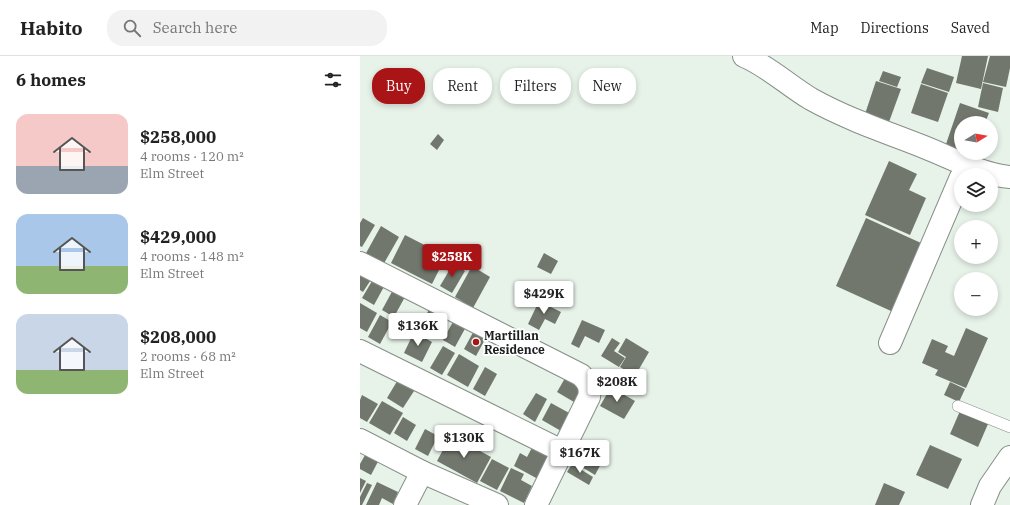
<!DOCTYPE html>
<meta charset="utf-8">
<style>
:root{--surface:#fff;--page:#f2f2f2;--text:#222;--muted:#767676;--line:#e0e0e0;--accent:#a91516}
body{margin:0;font-family:"IBM Plex Serif",serif;background:var(--page);color:var(--text);height:100vh;display:flex;flex-direction:column;font-size:15px;white-space:nowrap}
*{box-sizing:border-box;margin:0}
p{font-size:13px;color:var(--muted)}
.icon{flex:none;width:22px;height:22px;fill:none;stroke:currentColor;stroke-width:2;stroke-linecap:round;stroke-linejoin:round}
.map{position:relative;flex:1;overflow:hidden}
.details{display:flex;flex-direction:column;background:var(--surface);width:360px}
.details>*{flex:none}
.guide{position:absolute;left:12px;top:12px;width:380px;height:36px;display:flex;gap:8px}
.needle{width:26px;rotate:79deg}
.tools{position:absolute;left:594px;top:60px;display:grid;gap:8px}
.tools a{display:grid;place-items:center;width:44px;height:44px;border-radius:50%;background:var(--surface);box-shadow:0 2px 6px #0003;font-size:20px}
.price{position:absolute;translate:-50% -34px;padding:0 9px;border-radius:4px;background:#fff;color:#222;font-size:13px;line-height:26px;filter:drop-shadow(0 1px 2px #0008)}
.price::after{content:'';position:absolute;left:50%;top:24px;width:12px;height:9px;margin-left:-6px;background:inherit;clip-path:polygon(0 0,100% 0,50% 100%)}
.price.selected{background:var(--accent);color:#fff}
ul{padding:0;list-style:none}
li{display:flex;align-items:center;gap:12px;height:100px;padding:0 16px}
li span{display:grid;place-items:center;flex:none;width:112px;height:80px;border-radius:12px;color:#555}
li>.icon{margin-inline-start:auto}
span .icon{width:48px;height:48px;fill:#fffc;stroke-width:1}
li b{font-size:17px}
h2{display:flex;justify-content:space-between;align-items:center;height:48px;padding:0 16px;font-size:17px}
.tag{padding:0 14px;border-radius:16px;background:var(--surface);box-shadow:0 2px 6px #0003;font-size:14px;line-height:36px}
.tag.selected{background:var(--accent);color:#fff}
header{display:flex;align-items:center;gap:24px;box-sizing:border-box;height:56px;padding:0 20px;background:var(--surface);border-bottom:1px solid var(--line)}
header strong{font-size:19px}
nav{display:flex;gap:22px;margin-inline-start:auto;font-size:14px}
.search{width:280px;height:36px;background:var(--page);display:flex;align-items:center;gap:10px;box-sizing:border-box;padding:0 14px;border-radius:16px;color:var(--muted);font-size:15px}
main{display:flex;flex:1;min-height:0}
.map>svg:first-child{display:block}
.building{fill:#72776d}
.lines{fill:none;stroke-linecap:round;stroke-linejoin:round}
.service-casing{stroke:#868f88;stroke-width:12}
.minor-casing{stroke:#868f88;stroke-width:24}
.service{stroke:#fff;stroke-width:11}
.minor{stroke:#fff;stroke-width:22}
.poi-dot{fill:#a91516;stroke:#fff;stroke-width:1.5}
.labels{text-anchor:middle;dominant-baseline:central;stroke-width:3.5;stroke-linejoin:round;paint-order:stroke}
.poi-label{font-size:12px;font-weight:bold;fill:#1c1f1d;stroke:#fff;text-anchor:start}
</style>
<header>
<strong>Habito</strong>
<div class="search"><svg class="icon" aria-label="search" viewBox="0 0 24 24"><circle cx="10" cy="10" r="6"/><path d="M15 15l6 6"/></svg>Search here</div>
<nav><a>Map</a><a>Directions</a><a>Saved</a></nav>
</header>
<main>
<section class="details">
<h2>6 homes<svg class="icon" aria-label="filters" viewBox="0 0 24 24"><path d="M4 7h16M4 17h16"/><circle cx="9" cy="7" r="2"/><circle cx="15" cy="17" r="2"/></svg></h2>
<ul>
<li><span style="background:linear-gradient(#f6c9c9 65%,#9aa5b1 0)"><svg class="icon" aria-label="home" viewBox="0 0 24 24"><path d="M3 11l9-7 9 7M6 9v11h12V9"/></svg></span><div><b>$258,000</b><p>4 rooms · 120 m²</p><p>Elm Street</p></div></li>
<li><span style="background:linear-gradient(#a9c7e8 65%,#8fb573 0)"><svg class="icon" aria-label="home" viewBox="0 0 24 24"><path d="M3 11l9-7 9 7M6 9v11h12V9"/></svg></span><div><b>$429,000</b><p>4 rooms · 148 m²</p><p>Elm Street</p></div></li>
<li><span style="background:linear-gradient(#c9d6e8 70%,#8fb573 0)"><svg class="icon" aria-label="home" viewBox="0 0 24 24"><path d="M3 11l9-7 9 7M6 9v11h12V9"/></svg></span><div><b>$208,000</b><p>2 rooms · 68 m²</p><p>Elm Street</p></div></li>
</ul>
</section>
<div class="map">
<svg width="650" height="449" viewBox="0 0 650 449">
<rect width="100%" height="100%" fill="#e7f2e9"/>
<g class="building">
<polygon points="602,0 628,0 621,33 596,27"/>
<polygon points="630,0 650,0 650,12 646,31 623,26"/>
<polygon points="567,12 594,21 589,36 561,27"/>
<polygon points="523,15 541,21 537,31 519,25"/>
<polygon points="516,25 541,33 529,66 505,58"/>
<polygon points="623,27 643,32 638,56 618,51"/>
<polygon points="561,28 588,37 578,66 551,57"/>
<polygon points="600,47 629,57 625,67 601,67 601,96 585,91"/>
<polygon points="78,78 84,84 77,94 70,88"/>
<polygon points="603,97 615,97 614,101"/>
<polygon points="529,105 557,118 549,134 566,142 550,179 505,159"/>
<polygon points="3,162 15,169 2,191 0,190 0,167"/>
<polygon points="506,162 561,187 531,255 476,230"/>
<polygon points="21,170 39,181 23,209 5,199"/>
<polygon points="45,179 86,200 72,228 31,207"/>
<polygon points="184,197 198,205 191,218 177,211"/>
<polygon points="93,208 105,215 92,237 80,230"/>
<polygon points="112,210 130,221 113,252 95,241"/>
<polygon points="0,219 14,219 3,236 0,234"/>
<polygon points="15,220 26,227 14,249 2,242"/>
<polygon points="34,232 46,239 34,261 22,254"/>
<polygon points="179,245 201,256 195,268 185,263 179,274 168,268"/>
<polygon points="0,247 17,257 7,276 0,272"/>
<polygon points="71,249 89,257 77,281 60,272"/>
<polygon points="20,259 32,266 20,288 8,281"/>
<polygon points="95,262 107,269 95,291 83,284"/>
<polygon points="222,264 245,274 239,287 225,280 219,292 211,288"/>
<polygon points="116,271 128,278 116,300 104,293"/>
<polygon points="606,272 628,282 606,332 575,319 578,314 562,307 572,283 588,290 585,296 594,300"/>
<polygon points="54,276 72,286 62,306 44,297"/>
<polygon points="252,282 260,287 254,295 265,302 259,311 241,300"/>
<polygon points="266,282 289,296 275,320 260,311 266,301 258,296"/>
<polygon points="83,290 95,297 82,319 70,312"/>
<polygon points="99,298 119,310 108,331 87,319"/>
<polygon points="125,311 137,318 125,340 113,333"/>
<polygon points="208,317 225,327 214,346 197,336"/>
<polygon points="39,322 56,332 43,352 27,342"/>
<polygon points="590,326 605,333 599,346 584,339"/>
<polygon points="251,331 275,345 264,363 240,350"/>
<polygon points="176,337 187,343 175,366 163,358"/>
<polygon points="2,339 18,348 7,366 0,362 0,344"/>
<polygon points="22,345 43,357 30,379 9,367"/>
<polygon points="191,347 211,358 201,375 182,364"/>
<polygon points="600,355 628,368 618,391 590,378"/>
<polygon points="43,361 56,369 47,385 34,377"/>
<polygon points="65,373 78,380 68,400 55,393"/>
<polygon points="91,379 131,401 117,427 77,405"/>
<polygon points="175,386 192,395 178,423 154,410 160,397 167,401"/>
<polygon points="570,389 602,403 588,433 556,419"/>
<polygon points="9,392 22,398 11,419 0,413 0,408"/>
<polygon points="224,395 242,406 235,419 217,408"/>
<polygon points="132,403 149,412 137,434 120,425"/>
<polygon points="212,408 233,421 229,429 207,416"/>
<polygon points="151,412 164,418 161,424 172,430 164,447 140,435"/>
<polygon points="0,422 6,425 0,437"/>
<polygon points="17,426 38,436 33,448 22,442 19,449 6,449"/>
<polygon points="7,427 12,429 2,449 0,449 0,441"/>
<polygon points="524,427 545,436 539,449 515,449"/>
</g>
<g class="lines">
<g class="service-casing">
<polyline id="service" points="598,350 650,371"/>
</g>
<g class="minor-casing">
<g id="minor">
<path d="M 384,0 C 408,10 429,30 451,43 C 487,63 526,76 564,91 C 592,102 620,118 650,121"/>
<path d="M 0,207 L 221,319 C 228,326 231,331 229,341 L 176,449"/>
<polyline points="530,287 601,121"/>
<polyline points="0,295 202,395"/>
<polyline points="0,384 62,416 137,449"/>
<polyline points="45,449 62,416"/>
<polyline points="622,449 630,430 650,401"/>
</g>
</g>
<use href="#service" class="service"/>
<use href="#minor" class="minor"/>
</g>
<circle class="poi-dot" cx="116" cy="286" r="4"/>
<g class="labels">
<g class="poi-label">
<text x="124" y="279">Martillan<tspan x="124" dy="14">Residence</tspan></text>
</g>
</g>
</svg>
<div class="tools">
<a><svg class="needle" viewBox="-14 -14 28 28"><path d="M0-13l5 13h-10z" fill="#e53935"/><path d="M0 13l5-13h-10z" fill="#767676"/></svg></a>
<a><svg class="icon" aria-label="layers" viewBox="0 0 24 24"><path d="M12 4l9 5-9 5-9-5zM3 14l9 5 9-5"/></svg></a>
<a>+</a>
<a>−</a>
</div>
<b class="price selected" style="left:92px;top:222px">$258K</b>
<b class="price" style="left:184px;top:259px">$429K</b>
<b class="price" style="left:58px;top:291px">$136K</b>
<b class="price" style="left:257px;top:347px">$208K</b>
<b class="price" style="left:104px;top:403px">$130K</b>
<b class="price" style="left:220px;top:418px">$167K</b>
<div class="guide">
<a class="tag selected">Buy</a>
<a class="tag">Rent</a>
<a class="tag">Filters</a>
<a class="tag">New</a>
</div>
</div>
</main>
